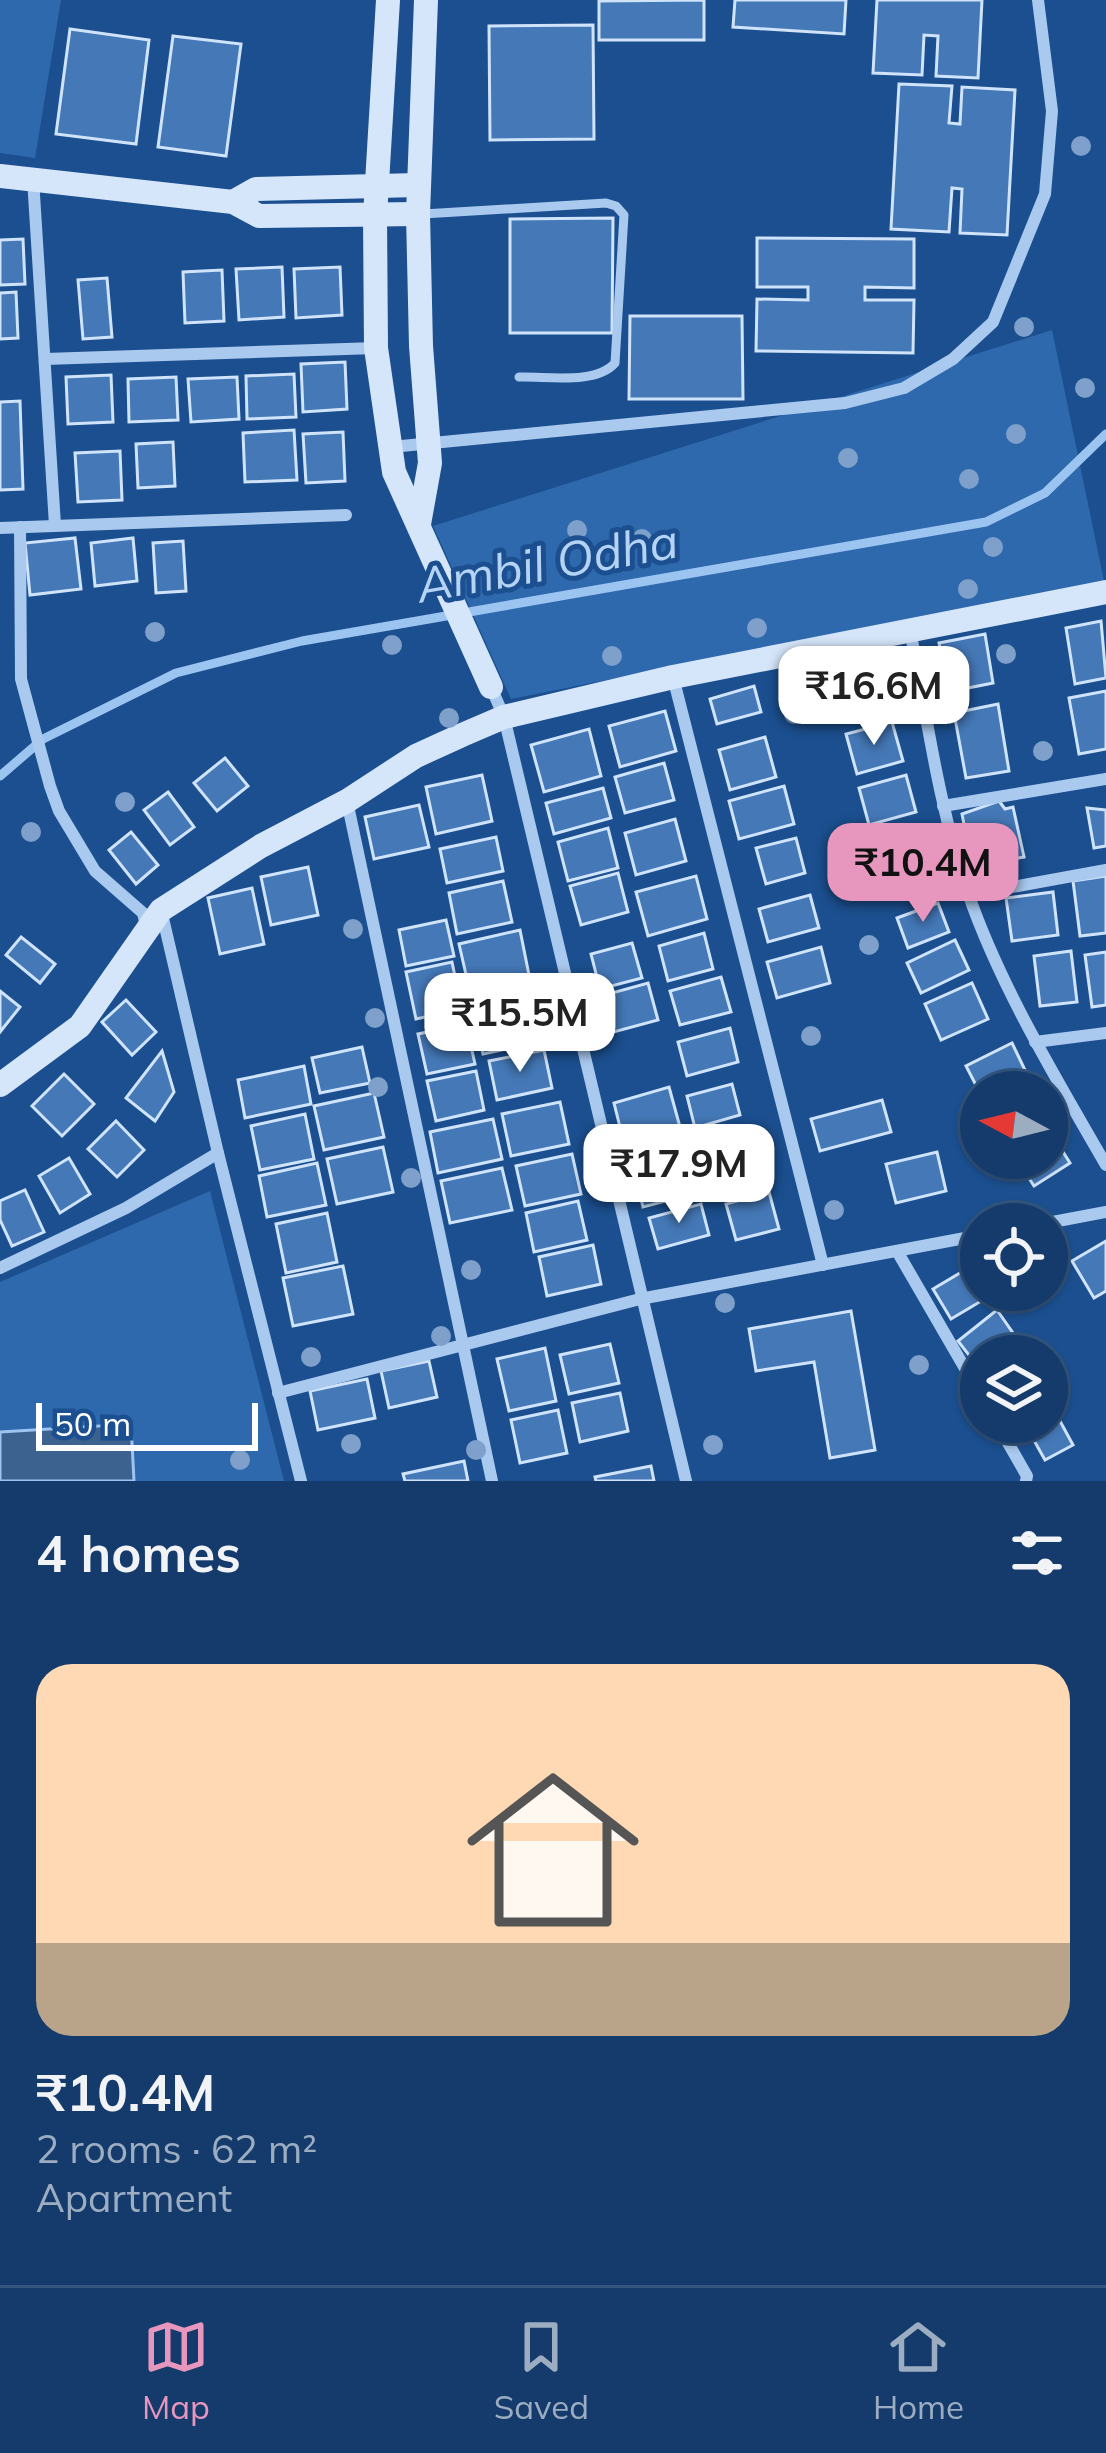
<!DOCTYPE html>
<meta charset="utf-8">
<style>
:root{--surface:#143b6b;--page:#214673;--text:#f1f3f6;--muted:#9dadc1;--line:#33557e;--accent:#e797bd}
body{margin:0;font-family:Mulish,sans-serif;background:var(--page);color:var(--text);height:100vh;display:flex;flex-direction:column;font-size:45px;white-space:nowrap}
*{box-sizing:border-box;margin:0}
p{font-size:39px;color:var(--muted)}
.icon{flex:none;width:66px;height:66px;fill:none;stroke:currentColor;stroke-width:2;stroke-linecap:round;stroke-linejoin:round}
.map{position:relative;height:1481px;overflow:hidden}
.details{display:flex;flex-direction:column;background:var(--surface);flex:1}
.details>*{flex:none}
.needle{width:78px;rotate:277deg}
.controls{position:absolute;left:960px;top:1071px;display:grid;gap:24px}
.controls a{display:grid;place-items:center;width:108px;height:108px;border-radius:50%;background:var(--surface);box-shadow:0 3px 9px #0004,0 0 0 3px var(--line);font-size:60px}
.scale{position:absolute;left:36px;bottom:30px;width:222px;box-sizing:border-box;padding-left:12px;border:6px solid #fff;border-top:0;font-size:33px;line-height:42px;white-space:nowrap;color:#fff;-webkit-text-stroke:9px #1b4f8f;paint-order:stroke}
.price{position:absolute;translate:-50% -102px;padding:0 27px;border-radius:24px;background:#fff;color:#222;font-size:39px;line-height:78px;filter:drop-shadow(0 3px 6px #0008)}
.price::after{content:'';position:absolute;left:50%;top:72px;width:36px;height:27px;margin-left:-18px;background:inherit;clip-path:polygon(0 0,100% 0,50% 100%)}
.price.current{background:var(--accent);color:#111}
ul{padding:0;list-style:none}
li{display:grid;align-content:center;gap:24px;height:636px;padding:0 36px}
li+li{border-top:3px solid var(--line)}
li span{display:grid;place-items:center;height:372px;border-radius:36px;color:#555}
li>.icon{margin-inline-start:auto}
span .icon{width:216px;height:216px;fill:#fffc;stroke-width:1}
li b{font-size:51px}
h2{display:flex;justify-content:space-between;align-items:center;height:144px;padding:0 36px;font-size:51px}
.tab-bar{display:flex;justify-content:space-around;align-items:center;height:168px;border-top:3px solid var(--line);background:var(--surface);font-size:33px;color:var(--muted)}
.tab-bar a{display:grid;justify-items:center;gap:6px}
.tab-bar .current{color:var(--accent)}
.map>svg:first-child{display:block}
.green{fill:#2e69ad}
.water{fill:#3c6290;stroke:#9cc4f0;stroke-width:3}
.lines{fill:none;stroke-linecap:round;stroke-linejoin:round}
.stream{stroke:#9cc4f0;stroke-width:9}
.building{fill:#4478b7;stroke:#cfe3fa;stroke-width:3}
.lane{stroke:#a9c9ee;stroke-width:9}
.street{stroke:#a9c9ee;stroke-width:12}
.secondary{stroke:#d6e6fa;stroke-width:24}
.tree{fill:#7ea0ca}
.labels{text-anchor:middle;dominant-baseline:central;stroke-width:10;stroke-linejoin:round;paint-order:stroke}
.water-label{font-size:48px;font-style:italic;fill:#b5d3f5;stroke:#1b4f8f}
</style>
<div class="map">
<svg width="1106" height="1481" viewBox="0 0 1106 1481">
<rect width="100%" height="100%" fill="#1b4f8f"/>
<g class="green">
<polygon points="0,0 61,0 35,158 0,153"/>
<polygon points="1052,330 1104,581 511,699 433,526"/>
<polygon points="210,1191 284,1481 0,1481 0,1282"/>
</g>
<polygon class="water" points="131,1424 134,1481 0,1481 0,1432"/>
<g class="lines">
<polyline class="stream" points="0,776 43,739 176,673 302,641 986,522 1045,493 1106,434"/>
</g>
<g class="building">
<polygon points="704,0 704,40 599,40 599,1"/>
<polygon points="735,0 846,0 844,34 733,27"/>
<polygon points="877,0 982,0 978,78 936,76 938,36 924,35 922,75 873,73"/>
<polygon points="593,25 594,139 490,140 489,26"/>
<polygon points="70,29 149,40 136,144 56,134"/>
<polygon points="173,36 241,44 226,156 158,147"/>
<polygon points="899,84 952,86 949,123 960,124 962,87 1015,90 1007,235 960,233 962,189 952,188 949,232 891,229"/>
<polygon points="613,218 612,333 510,333 510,219"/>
<polygon points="757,238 914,239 914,288 865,287 865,300 914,300 913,353 756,351 757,299 808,300 808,287 757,287"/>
<polygon points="23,239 25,284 0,285 0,240"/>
<polygon points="282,267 284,317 239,320 236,269"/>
<polygon points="340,267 342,315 296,318 294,269"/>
<polygon points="222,270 224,321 185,323 183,272"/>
<polygon points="107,278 112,337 83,339 78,280"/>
<polygon points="16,292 18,338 0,339 0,293"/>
<polygon points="630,316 742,316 743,399 629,399"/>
<polygon points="345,362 347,409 303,412 301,364"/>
<polygon points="294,374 296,417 247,419 246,376"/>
<polygon points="111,375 113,422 68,424 66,377"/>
<polygon points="176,377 178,420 129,422 128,379"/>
<polygon points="237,377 239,419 191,422 188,379"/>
<polygon points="20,401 23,489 0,490 0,402"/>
<polygon points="294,430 297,480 245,482 243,433"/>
<polygon points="343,432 345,481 306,483 303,434"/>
<polygon points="173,442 175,486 138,488 136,444"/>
<polygon points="120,451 122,500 78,502 75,453"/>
<polygon points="75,538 81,589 30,595 25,543"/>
<polygon points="133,538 137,581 95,586 91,543"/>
<polygon points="183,541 186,591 156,593 153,543"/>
<polygon points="1101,621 1106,678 1075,684 1066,628"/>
<polygon points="985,634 993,683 948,692 939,643"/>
<polygon points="881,665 890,698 839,713 830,680"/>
<polygon points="754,686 761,712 717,724 710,699"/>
<polygon points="1106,691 1106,749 1079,754 1069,698"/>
<polygon points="998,704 1009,771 966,778 954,713"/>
<polygon points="665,711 676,751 620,767 609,726"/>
<polygon points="892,722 903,761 857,774 846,734"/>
<polygon points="589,729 601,776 544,792 531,745"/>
<polygon points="765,737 776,777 730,790 719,750"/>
<polygon points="225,758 248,786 217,811 194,783"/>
<polygon points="664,763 674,800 625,813 615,777"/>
<polygon points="482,775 492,821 436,834 426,787"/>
<polygon points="906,775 916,812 869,825 859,788"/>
<polygon points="784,786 794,824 739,839 729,801"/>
<polygon points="603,788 611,818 554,834 546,803"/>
<polygon points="168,792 194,827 170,845 144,810"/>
<polygon points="999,801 1005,809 1013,807 1024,857 972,866 962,814"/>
<polygon points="419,805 429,847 374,859 365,817"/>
<polygon points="1087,808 1106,810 1106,846 1094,848"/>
<polygon points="675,819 686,861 636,875 625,833"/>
<polygon points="608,828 618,868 568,881 558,842"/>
<polygon points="131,832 158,865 136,884 109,850"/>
<polygon points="922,835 932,871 882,885 872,848"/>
<polygon points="496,837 503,871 447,883 440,849"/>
<polygon points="796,838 805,873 766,884 756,848"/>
<polygon points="308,867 318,915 271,925 261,877"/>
<polygon points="618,873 628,912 581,925 570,886"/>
<polygon points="696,876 707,919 648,936 636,892"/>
<polygon points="1106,876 1106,933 1080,936 1073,881"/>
<polygon points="503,881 512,922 457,934 449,893"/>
<polygon points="252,888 264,944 220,954 208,898"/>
<polygon points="1053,892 1058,935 1012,941 1006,898"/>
<polygon points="810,895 819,928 768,942 759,909"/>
<polygon points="938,903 949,932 908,948 897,918"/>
<polygon points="446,920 454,956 406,966 399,930"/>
<polygon points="520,930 530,980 470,992 459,944"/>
<polygon points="704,933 713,969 668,981 659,946"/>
<polygon points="21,937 55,964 40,983 6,955"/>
<polygon points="955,940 969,970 921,993 907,963"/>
<polygon points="632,943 642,978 600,989 591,954"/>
<polygon points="821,947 830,983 777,998 767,962"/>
<polygon points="1071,951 1077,1002 1040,1006 1034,956"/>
<polygon points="1106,952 1106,1005 1092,1007 1085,955"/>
<polygon points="452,962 462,1009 416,1019 406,972"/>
<polygon points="721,977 731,1012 680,1025 670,991"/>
<polygon points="648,983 658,1020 610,1033 601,996"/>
<polygon points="972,983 988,1019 941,1040 925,1004"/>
<polygon points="0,991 20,1007 0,1032"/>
<polygon points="126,1000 156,1032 132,1055 102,1022"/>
<polygon points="531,1002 540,1042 483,1054 474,1014"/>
<polygon points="466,1024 475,1064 427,1074 418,1034"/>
<polygon points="730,1028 738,1062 687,1076 678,1042"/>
<polygon points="1012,1043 1025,1070 980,1093 966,1066"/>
<polygon points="362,1047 370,1083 320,1093 312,1058"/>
<polygon points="544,1050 552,1088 497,1100 489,1061"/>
<polygon points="162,1051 174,1092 155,1121 126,1098"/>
<polygon points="304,1066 311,1104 245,1118 238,1080"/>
<polygon points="476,1071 484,1110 436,1121 427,1081"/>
<polygon points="64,1074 94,1104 62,1136 32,1106"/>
<polygon points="732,1084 740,1115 695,1128 687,1096"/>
<polygon points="669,1087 680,1127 624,1143 614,1103"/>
<polygon points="374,1093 384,1137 324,1150 314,1106"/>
<polygon points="882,1100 891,1132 820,1151 811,1119"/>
<polygon points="560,1102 569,1144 511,1156 502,1114"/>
<polygon points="305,1114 314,1159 260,1170 251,1126"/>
<polygon points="493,1119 502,1159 438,1173 430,1132"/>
<polygon points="116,1121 144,1150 117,1177 88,1149"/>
<polygon points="1050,1131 1070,1163 1034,1186 1016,1158 1047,1158"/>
<polygon points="383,1147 393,1192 337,1204 327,1159"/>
<polygon points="760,1148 769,1182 719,1196 710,1162"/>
<polygon points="937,1152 946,1191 896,1203 886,1164"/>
<polygon points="572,1154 581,1194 525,1206 516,1166"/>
<polygon points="69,1158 90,1194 60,1213 39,1176"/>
<polygon points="689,1161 697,1193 643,1207 635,1175"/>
<polygon points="317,1163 326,1205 267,1217 259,1176"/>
<polygon points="502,1168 512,1210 450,1223 441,1181"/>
<polygon points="25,1190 44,1232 12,1246 0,1220 0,1201"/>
<polygon points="769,1192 779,1229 736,1240 726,1204"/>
<polygon points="578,1201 587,1240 534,1252 526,1213"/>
<polygon points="701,1204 709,1235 658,1249 649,1218"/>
<polygon points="327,1213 337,1262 286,1273 276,1224"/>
<polygon points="1106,1241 1106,1291 1094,1298 1072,1261"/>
<polygon points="593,1245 601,1284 547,1296 539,1257"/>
<polygon points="975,1264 981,1274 981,1290 993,1294 951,1319 933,1289"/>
<polygon points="343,1266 353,1314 293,1326 283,1278"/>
<polygon points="997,1310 1013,1333 975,1363 958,1341"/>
<polygon points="851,1311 875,1450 830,1458 814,1362 756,1371 749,1329"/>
<polygon points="610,1344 619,1383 569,1394 560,1355"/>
<polygon points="545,1348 556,1401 509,1411 497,1359"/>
<polygon points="429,1361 437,1397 389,1408 381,1371"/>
<polygon points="367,1379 375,1418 318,1430 310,1391"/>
<polygon points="620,1393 628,1431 580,1442 572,1403"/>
<polygon points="558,1410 567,1453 520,1463 511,1420"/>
<polygon points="1054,1410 1073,1445 1045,1460 1026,1426 1047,1422 1047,1414"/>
<polygon points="464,1461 468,1481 405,1481 403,1474"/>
<polygon points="651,1466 654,1481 596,1481 595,1477"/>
</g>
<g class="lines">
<path class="lane" d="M 423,214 L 606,203 L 616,206 L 624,215 L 615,363 C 596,385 546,376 519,377"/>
<g class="street">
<polyline points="33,179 55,525"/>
<polyline points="45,359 376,348"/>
<polyline points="391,447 845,403 904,388 953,359 993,322 1045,194 1052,111 1038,0"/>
<polyline points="20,527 21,679 50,786 59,811 95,871 143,913 146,926"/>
<polyline points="0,528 346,515"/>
<path d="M 910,630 C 927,718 939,808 968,893 C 1000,986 1057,1080 1106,1165"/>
<polyline points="673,677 823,1265"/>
<polyline points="491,687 504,717 686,1481"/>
<polyline points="347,801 492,1481"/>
<polyline points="943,806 1106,779"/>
<polyline points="968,895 1106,870"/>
<polyline points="162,914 218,1153"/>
<polyline points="1035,1042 1106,1033"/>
<polyline points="1042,1224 1106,1212"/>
<polyline points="897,1251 981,1396"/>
<polyline points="0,1268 126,1208 218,1153 301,1481"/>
<polyline points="278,1393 640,1299 981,1235"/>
<polyline points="996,1422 1027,1476 1026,1481"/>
</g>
<g class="secondary">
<polyline points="388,0 375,216 376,348 394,472 491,687"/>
<polyline points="0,176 233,202 259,216 418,214"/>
<polyline points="233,202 256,189 418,185"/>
<polyline points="419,524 430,463 421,346 418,214 426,0"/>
<polyline points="0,1085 80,1026 161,910 261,846 347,801 416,756 462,735 504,717 673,677 1106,592"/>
</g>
</g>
<g class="tree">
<circle cx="1081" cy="146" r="10"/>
<circle cx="1024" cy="327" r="10"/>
<circle cx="1085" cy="388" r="10"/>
<circle cx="1016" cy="434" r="10"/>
<circle cx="848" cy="458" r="10"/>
<circle cx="969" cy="479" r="10"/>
<circle cx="577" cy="530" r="10"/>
<circle cx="642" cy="539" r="10"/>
<circle cx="993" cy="547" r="10"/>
<circle cx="968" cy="589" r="10"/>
<circle cx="757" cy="628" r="10"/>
<circle cx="155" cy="632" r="10"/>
<circle cx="392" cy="645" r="10"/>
<circle cx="1006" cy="654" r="10"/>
<circle cx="612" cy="656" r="10"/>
<circle cx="834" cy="664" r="10"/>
<circle cx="794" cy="714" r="10"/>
<circle cx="449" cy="718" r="10"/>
<circle cx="1043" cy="751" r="10"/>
<circle cx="125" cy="802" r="10"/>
<circle cx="31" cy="832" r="10"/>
<circle cx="852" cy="890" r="10"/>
<circle cx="353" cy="929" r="10"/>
<circle cx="869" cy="945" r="10"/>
<circle cx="375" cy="1018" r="10"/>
<circle cx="811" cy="1036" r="10"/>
<circle cx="378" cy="1087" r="10"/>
<circle cx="411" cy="1178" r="10"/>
<circle cx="834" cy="1210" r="10"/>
<circle cx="471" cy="1270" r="10"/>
<circle cx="725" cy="1303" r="10"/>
<circle cx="441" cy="1336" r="10"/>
<circle cx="311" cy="1357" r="10"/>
<circle cx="919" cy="1365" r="10"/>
<circle cx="351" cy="1444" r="10"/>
<circle cx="713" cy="1445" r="10"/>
<circle cx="476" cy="1450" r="10"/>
<circle cx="240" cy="1460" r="10"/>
</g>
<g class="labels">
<g class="water-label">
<text transform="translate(547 562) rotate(-10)">Ambil Odha</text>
</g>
</g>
</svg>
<div class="controls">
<a><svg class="needle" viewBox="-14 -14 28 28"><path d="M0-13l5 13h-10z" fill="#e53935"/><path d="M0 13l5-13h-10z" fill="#9dadc1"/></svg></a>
<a><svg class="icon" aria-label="locate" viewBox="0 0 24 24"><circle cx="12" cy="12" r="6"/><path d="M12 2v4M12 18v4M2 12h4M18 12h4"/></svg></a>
<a><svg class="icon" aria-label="layers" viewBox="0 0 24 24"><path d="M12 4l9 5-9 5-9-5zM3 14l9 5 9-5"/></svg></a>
</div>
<div class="scale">50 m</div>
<b class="price" style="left:874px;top:748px">₹16.6M</b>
<b class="price current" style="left:923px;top:925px">₹10.4M</b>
<b class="price" style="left:520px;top:1075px">₹15.5M</b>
<b class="price" style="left:679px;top:1226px">₹17.9M</b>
</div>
<section class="details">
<h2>4 homes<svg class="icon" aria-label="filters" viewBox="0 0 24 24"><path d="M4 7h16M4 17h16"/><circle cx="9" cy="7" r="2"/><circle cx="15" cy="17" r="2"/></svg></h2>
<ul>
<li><span style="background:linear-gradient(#ffd9b3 75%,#b9a48a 0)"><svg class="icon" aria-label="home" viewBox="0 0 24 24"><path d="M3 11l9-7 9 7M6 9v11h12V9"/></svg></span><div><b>₹10.4M</b><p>2 rooms · 62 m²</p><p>Apartment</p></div></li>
</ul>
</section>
<nav class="tab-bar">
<a class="current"><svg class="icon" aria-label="map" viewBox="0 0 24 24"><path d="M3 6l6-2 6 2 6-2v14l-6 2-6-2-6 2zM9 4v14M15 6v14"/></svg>Map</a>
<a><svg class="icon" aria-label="saved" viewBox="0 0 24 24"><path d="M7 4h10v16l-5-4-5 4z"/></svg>Saved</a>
<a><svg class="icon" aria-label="home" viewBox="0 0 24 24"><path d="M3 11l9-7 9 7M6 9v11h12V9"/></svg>Home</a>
</nav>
